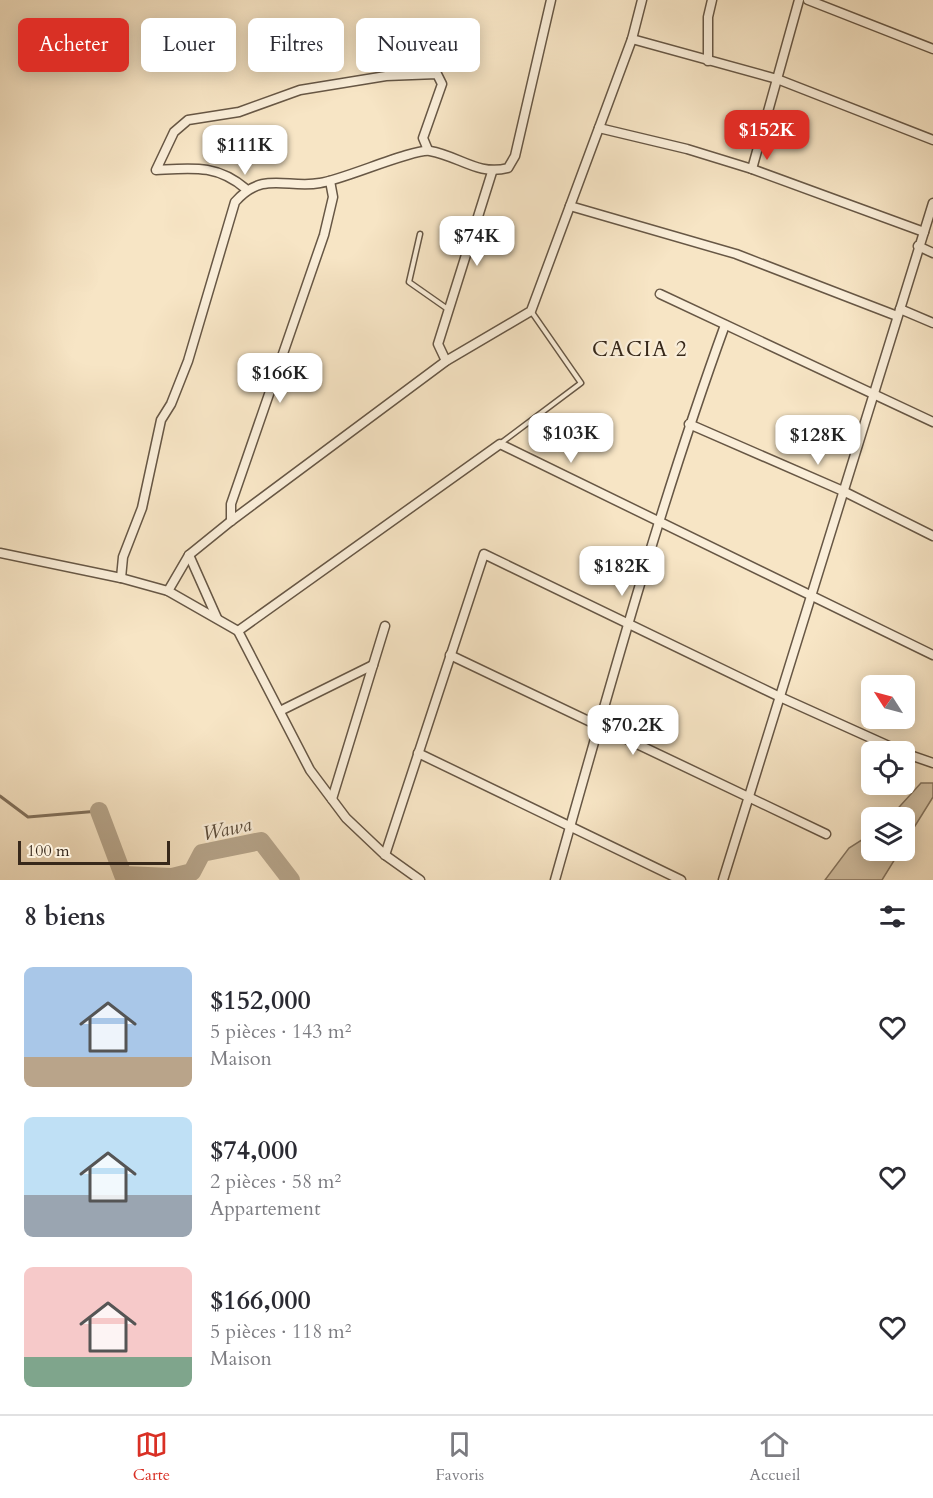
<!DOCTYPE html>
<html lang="fr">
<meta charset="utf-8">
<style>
:root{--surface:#fff;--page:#f2f2f3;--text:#2b2b33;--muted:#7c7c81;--line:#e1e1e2;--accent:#d93025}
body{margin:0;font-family:Cardo,serif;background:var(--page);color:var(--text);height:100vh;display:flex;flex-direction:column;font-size:22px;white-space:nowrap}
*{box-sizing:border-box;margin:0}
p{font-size:20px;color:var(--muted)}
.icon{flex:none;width:33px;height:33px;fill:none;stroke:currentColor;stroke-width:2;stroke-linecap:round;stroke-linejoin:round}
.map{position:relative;height:880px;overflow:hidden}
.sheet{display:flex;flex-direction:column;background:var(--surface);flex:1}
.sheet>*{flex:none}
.top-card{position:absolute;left:18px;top:18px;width:600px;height:54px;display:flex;gap:12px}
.needle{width:39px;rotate:306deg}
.fabs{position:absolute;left:861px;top:675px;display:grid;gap:12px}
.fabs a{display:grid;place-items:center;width:54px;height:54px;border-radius:9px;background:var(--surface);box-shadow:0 3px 15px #0003;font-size:30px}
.scale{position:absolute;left:18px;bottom:15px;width:152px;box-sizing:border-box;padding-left:6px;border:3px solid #37281a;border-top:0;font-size:16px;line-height:21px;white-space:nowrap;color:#37281a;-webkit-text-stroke:4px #faeed9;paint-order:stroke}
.price{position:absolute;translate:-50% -51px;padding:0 14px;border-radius:12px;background:#fff;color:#222;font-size:20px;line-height:39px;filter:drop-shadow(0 2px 3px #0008)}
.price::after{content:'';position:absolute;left:50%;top:36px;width:18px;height:14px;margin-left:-9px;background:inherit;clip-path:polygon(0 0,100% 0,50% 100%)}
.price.selected{background:var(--accent);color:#fff}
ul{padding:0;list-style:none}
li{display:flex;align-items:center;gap:18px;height:150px;padding:0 24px}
li span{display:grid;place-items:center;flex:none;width:168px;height:120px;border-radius:9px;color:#555}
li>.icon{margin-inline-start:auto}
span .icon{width:72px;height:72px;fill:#fffc;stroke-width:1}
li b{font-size:26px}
h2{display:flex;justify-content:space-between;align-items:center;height:72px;padding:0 24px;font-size:26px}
.tag{padding:0 21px;border-radius:9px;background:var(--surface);box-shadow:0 3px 15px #0003;font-size:21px;line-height:54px}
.tag.selected{background:var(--accent);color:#fff}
.tabs{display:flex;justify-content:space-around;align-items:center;height:84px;border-top:2px solid var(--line);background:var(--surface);font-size:16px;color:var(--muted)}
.tabs a{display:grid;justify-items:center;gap:3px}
.tabs .selected{color:var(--accent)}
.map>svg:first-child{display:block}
.green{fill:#d6c5a8;stroke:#867661;stroke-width:1.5}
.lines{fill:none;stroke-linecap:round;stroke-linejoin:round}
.stream{stroke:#83735e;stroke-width:3}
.river{stroke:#b6a58b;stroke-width:18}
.service-casing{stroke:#675745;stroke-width:7}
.minor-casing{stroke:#675745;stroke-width:11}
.service{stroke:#faeed9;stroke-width:4}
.minor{stroke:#faeed9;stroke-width:8}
.labels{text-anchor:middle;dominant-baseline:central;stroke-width:4.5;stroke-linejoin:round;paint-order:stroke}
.water-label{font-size:20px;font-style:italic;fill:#5d4e3c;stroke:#faeed9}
.quarter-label{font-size:21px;letter-spacing:1.5px;fill:#37281a;stroke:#faeed9}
</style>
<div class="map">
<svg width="933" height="880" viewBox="0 0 933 880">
<rect width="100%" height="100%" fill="#f7e5c5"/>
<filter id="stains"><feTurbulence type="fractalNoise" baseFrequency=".00333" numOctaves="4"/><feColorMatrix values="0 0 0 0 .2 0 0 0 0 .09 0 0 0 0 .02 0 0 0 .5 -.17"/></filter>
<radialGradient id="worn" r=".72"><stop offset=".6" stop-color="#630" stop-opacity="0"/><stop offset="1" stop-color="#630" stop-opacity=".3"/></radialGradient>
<g class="green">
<polygon points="921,783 933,783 933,797 905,842 904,818 890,817"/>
<polygon points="871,834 872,850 900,851 882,880 825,880 849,848"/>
</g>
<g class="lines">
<polyline class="stream" points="0,796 28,817 99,811"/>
<polyline class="river" points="99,811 123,875 172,877 192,872 202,853 261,841 291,880"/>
<g class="service-casing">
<g id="service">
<polyline points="420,234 409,282 449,310"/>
<polyline points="501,443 581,383 531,311"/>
</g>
</g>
<g class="minor-casing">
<g id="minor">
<polyline points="808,0 933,49"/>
<polyline points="632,39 777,79 933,140"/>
<polyline points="708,61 708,17 712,0"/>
<polyline points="599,128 687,149 752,169 924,232"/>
<polyline points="752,169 799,0"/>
<path d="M 246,189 C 217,164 192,168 156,170 L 174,132 L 188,120 L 239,112 L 300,90 L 386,76 L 437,74 L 442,84 L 423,138 L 428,150"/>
<polyline points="570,206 736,254 897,316"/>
<polyline points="918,246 933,253"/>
<polyline points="660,294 933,422"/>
<polyline points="900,309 933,323"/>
<polyline points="446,361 438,344 492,172"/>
<polyline points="689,424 843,491 933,536"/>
<polyline points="231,521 231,504 324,235 333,197 330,181"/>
<polyline points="0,553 121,578 168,591 238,631 310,770 346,818 385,855 420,880"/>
<polyline points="189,555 217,618"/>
<path d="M 121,578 L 123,557 L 142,508 L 161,420 L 171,404 L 188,361 L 235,202 C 263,170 287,189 320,183 C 343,180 414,148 430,151 C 459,156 478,176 508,168 L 515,156 L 551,0"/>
<polyline points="168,591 189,555 231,521 446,361 531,311 632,39 642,0"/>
<polyline points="238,631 500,444 933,655"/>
<polyline points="450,655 826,834"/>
<polyline points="280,711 373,665"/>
<polyline points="418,753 681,880"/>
<polyline points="904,753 933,763"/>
<polyline points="332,799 385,626"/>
<polyline points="385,855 484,554 780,697 902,752"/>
<path d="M 555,880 C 608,693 659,507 725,325"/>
<polyline points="723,880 933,203"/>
</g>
</g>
<use href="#service" class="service"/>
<use href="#minor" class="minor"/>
</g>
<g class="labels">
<g class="water-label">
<text transform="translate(227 829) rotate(-12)">Wawa</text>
</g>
<g class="quarter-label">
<text x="640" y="349">CACIA 2</text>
</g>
</g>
<rect width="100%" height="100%" filter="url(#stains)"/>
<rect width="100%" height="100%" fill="url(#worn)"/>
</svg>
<div class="fabs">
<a><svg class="needle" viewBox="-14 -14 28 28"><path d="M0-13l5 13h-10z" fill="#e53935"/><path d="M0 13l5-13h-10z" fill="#7c7c81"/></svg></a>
<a><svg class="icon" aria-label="locate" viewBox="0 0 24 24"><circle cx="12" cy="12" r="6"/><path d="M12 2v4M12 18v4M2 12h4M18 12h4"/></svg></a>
<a><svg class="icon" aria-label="layers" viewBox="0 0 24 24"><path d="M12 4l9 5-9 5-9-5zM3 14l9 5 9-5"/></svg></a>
</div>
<div class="scale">100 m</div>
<b class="price selected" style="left:767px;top:161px">$152K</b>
<b class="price" style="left:245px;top:176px">$111K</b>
<b class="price" style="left:477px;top:267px">$74K</b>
<b class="price" style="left:280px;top:404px">$166K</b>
<b class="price" style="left:571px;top:464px">$103K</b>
<b class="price" style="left:818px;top:466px">$128K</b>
<b class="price" style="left:622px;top:597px">$182K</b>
<b class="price" style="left:633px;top:756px">$70.2K</b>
<div class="top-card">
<a class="tag selected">Acheter</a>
<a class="tag">Louer</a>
<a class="tag">Filtres</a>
<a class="tag">Nouveau</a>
</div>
</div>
<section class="sheet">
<h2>8 biens<svg class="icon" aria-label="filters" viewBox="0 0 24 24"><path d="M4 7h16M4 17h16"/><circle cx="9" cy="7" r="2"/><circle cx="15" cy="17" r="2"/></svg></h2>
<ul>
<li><span style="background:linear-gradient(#a9c7e8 75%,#b9a48a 0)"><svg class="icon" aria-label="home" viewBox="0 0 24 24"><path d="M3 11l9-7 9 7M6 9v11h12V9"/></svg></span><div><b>$152,000</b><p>5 pièces · 143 m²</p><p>Maison</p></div><svg class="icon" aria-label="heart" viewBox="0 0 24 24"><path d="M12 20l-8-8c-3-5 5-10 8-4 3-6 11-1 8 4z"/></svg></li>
<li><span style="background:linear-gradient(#bfe0f5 65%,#9aa5b1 0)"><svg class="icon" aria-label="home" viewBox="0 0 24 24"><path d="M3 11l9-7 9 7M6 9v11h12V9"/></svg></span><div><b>$74,000</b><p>2 pièces · 58 m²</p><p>Appartement</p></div><svg class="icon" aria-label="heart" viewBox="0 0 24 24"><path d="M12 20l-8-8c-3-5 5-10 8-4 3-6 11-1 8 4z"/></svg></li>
<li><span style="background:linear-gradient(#f6c9c9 75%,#7fa58c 0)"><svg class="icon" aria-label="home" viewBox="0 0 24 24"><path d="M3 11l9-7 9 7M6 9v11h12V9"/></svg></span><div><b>$166,000</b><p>5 pièces · 118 m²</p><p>Maison</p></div><svg class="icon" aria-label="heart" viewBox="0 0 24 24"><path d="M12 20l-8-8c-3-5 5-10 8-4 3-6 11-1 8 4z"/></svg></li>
</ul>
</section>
<nav class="tabs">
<a class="selected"><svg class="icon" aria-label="map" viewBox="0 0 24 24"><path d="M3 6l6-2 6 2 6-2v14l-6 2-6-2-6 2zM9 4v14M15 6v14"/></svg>Carte</a>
<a><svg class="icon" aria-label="saved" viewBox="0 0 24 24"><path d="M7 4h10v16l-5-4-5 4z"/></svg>Favoris</a>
<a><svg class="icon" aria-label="home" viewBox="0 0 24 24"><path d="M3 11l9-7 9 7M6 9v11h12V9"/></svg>Accueil</a>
</nav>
